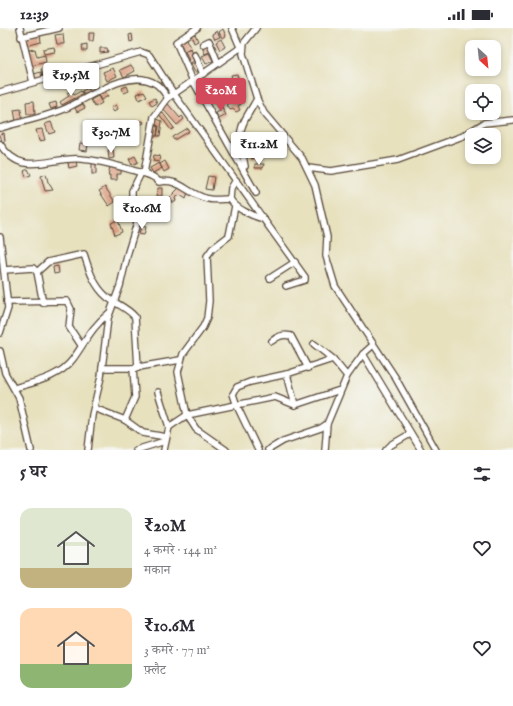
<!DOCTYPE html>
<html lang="hi">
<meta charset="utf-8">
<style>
:root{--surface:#fff;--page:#f2f2f3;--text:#2b2b33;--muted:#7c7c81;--accent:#d1495b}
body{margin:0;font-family:"IM FELL English","Noto Serif Devanagari",serif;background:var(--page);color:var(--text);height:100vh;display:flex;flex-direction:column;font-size:15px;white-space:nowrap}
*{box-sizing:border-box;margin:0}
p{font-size:13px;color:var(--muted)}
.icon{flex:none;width:22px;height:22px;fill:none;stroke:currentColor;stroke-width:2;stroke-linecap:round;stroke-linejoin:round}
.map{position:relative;height:422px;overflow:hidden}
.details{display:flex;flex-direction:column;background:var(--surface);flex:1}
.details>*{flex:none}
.needle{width:26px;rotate:153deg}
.controls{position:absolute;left:465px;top:12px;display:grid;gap:8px}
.controls a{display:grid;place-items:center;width:36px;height:36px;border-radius:8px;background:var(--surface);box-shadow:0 2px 6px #0003;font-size:20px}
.price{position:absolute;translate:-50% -34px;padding:0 9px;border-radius:4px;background:#fff;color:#222;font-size:13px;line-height:26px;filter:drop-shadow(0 1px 2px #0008)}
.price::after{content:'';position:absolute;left:50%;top:24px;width:12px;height:9px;margin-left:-6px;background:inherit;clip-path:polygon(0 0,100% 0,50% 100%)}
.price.selected{background:var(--accent);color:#fff}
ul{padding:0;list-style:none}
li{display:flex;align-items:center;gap:12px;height:100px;padding:0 20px}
li span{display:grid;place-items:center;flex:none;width:112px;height:80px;border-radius:12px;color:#555}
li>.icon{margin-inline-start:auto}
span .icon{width:48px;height:48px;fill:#fffc;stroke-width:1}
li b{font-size:17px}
h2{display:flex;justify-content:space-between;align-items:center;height:48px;padding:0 20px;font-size:17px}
.status{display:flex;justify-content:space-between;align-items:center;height:28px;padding:0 20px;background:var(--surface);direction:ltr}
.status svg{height:11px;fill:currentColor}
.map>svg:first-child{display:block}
.building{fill:#dca084}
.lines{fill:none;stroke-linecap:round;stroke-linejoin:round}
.street-casing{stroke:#554536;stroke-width:8}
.street{stroke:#fff;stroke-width:5.5}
</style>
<div class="status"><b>12:39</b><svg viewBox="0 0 49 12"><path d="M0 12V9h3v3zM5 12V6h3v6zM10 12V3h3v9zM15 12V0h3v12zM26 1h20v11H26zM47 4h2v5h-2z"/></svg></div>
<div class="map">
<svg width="513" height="422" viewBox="0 0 513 422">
<rect width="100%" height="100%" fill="#f6f6f2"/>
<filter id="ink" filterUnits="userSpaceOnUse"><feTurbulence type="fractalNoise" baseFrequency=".025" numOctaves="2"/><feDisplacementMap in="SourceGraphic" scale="8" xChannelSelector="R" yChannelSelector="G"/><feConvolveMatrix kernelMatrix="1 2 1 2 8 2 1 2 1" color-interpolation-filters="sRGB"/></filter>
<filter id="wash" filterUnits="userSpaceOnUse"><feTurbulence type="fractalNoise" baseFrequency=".012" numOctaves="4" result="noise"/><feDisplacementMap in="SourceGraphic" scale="16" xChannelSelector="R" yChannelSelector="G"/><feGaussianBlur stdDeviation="0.9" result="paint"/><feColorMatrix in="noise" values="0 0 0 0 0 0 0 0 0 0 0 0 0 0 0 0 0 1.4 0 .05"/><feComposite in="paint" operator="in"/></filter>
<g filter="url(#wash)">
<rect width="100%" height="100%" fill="#e7e1be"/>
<g id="blocks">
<g class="building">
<polygon points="223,1 226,8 222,10 219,4"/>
<polygon points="217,3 220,9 215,11 212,6"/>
<polygon points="89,5 94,5 93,13 89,13"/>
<polygon points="40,6 41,14 26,18 24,10"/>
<polygon points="63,6 64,16 57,16 55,7"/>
<polygon points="132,6 133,13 130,14 129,7"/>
<polygon points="195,6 198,13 194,15 191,7"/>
<polygon points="187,11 191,20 184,23 180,14"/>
<polygon points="221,11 225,19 220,22 216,14"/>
<polygon points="87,16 87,23 83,23 82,17"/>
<polygon points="208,17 211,23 205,26 202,19"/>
<polygon points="54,19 55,24 44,26 43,21"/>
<polygon points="100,20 107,20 108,24 100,25"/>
<polygon points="191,20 195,33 190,35 185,23"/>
<polygon points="35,21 37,29 45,27 46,34 31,38 29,22"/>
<polygon points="209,25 213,33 206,36 202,28"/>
<polygon points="195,35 198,43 195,44 191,37"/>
<polygon points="131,37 135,43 124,49 120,42"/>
<polygon points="65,38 66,42 61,44 60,39"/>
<polygon points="47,40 48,47 43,48 41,41"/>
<polygon points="113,40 117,48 107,53 103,44"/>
<polygon points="41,44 42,50 35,51 34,46"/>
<polygon points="237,46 244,70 239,71 231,47"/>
<polygon points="206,51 211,59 214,57 222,72 214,76 202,53"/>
<polygon points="127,58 129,63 124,65 122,60"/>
<polygon points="88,60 90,63 83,66 82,63"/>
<polygon points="71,63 74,67 81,63 83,66 62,77 60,74 69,68 67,65"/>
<polygon points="105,63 108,68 101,72 98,67"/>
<polygon points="144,63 147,68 139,72 137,66"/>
<polygon points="98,68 102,75 95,79 91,72"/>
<polygon points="155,70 157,75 152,78 149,73"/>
<polygon points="237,70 241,76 238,78 240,82 236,84 233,81 230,82 227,77"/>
<polygon points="34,73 35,86 27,86 26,74"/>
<polygon points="56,74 57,79 51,81 49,76"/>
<polygon points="167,75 180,90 182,88 184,91 177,97 162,80"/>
<polygon points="219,75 226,87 219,91 216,85 220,83 217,77"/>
<polygon points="83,76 85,80 77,84 75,80"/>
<polygon points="116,77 118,81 114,84 111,80"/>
<polygon points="21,81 22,91 16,93 14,82"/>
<polygon points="162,84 174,100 171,102 159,86"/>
<polygon points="157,91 162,93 160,108 157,108 159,98 155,97"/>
<polygon points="143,93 144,95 128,102 127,99"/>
<polygon points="51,94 55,104 49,106 45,96"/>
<polygon points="155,98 158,98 157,108 153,108"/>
<polygon points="135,100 137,106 130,109 127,103"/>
<polygon points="187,100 189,103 174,112 172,109"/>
<polygon points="42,101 45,112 39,113 36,102"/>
<polygon points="4,105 5,113 2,114 0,106"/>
<polygon points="80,115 88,116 87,123 79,122"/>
<polygon points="254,118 258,129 252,131 248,120"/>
<polygon points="113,121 114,130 109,131 108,122"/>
<polygon points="154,127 160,128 159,134 153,133"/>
<polygon points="135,128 138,134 132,137 129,131"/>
<polygon points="76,133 77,138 69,140 68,135"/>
<polygon points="165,133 169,141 164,144 160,136"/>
<rect x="92" y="135" width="4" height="11"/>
<polygon points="159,135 162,140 153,145 150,140"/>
<polygon points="255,136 264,136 263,140 255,140"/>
<polygon points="110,139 121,141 121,146 117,146 117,152 110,152 110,147 108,147"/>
<polygon points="28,141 31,147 26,149 24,143"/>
<polygon points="46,146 48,154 53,162 45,163 41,148"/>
<polygon points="208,148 214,149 212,162 205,161"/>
<polygon points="105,159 115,174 109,178 99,163"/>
<polygon points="158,160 162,160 162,168 157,168"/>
<polygon points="179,160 188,163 186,171 180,167 175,170 176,173 173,175 170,169"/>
<polygon points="118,192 122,204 115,207 111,195"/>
<polygon points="141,198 146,199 144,207 139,206"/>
<polygon points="58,238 59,245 54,246 53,239"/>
</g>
</g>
</g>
<g filter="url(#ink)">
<use href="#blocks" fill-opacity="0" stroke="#554536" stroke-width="1"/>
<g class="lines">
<g class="street-casing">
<g id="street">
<polyline points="20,0 33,54"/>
<polyline points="197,0 176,14 193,53 256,165"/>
<polyline points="232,0 240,19"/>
<polyline points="256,0 244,15 243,26 257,71 264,85 302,130 315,157 327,209 326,228 335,258 395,349 436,422"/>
<polyline points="21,9 59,0"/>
<polyline points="203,16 209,13 218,35"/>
<polyline points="195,27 203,46"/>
<polyline points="0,64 141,24 149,27 174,66 305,249 305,252 286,258"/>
<path d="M 0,100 C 20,94 42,90 62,82 C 87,72 128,38 156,56 C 161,59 165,66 168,70"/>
<path d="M 0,116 C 22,151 50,128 81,131 C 98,132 115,137 132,142 C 141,145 153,146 159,154 C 179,150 187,165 205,170 C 212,173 222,171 230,171 C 236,181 252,188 264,191"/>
<path d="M 245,138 C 237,101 238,103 257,71"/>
<polyline points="308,140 331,143 398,132 463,108 484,95 513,92"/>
<polyline points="144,145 154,89 168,70 243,18"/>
<polyline points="230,171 231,160 236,152"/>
<polyline points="0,209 8,280 0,305"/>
<polyline points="4,242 33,240 37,244 43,275"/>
<path d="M 37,244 L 48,234 L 84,226 C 89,242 94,258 107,269 C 116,276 128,280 135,289 L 138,340"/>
<polyline points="270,250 295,234"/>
<polyline points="7,274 67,273 71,281 69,299 81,317"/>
<path d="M 272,313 C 278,308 283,306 291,308 L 308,340"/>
<polyline points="314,316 333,331"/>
<polyline points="0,323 5,345 19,370 31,422"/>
<polyline points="363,326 421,422"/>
<polyline points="102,340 133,340 180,332"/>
<polyline points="287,346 295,377"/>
<path d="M 15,360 C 35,354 60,349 73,331 C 86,313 91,300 109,285"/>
<polyline points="158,364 169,399"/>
<polyline points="94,380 125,392 143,405 166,409"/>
<polyline points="125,392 135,369 133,340"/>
<polyline points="88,422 92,387 101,349 108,290 120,258 128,224 137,195 132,173 132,163 141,145"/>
<polyline points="136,422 165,413"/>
<polyline points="164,422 169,399 187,387 275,369 295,377 340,362"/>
<polyline points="226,422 196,401 187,387 178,344 183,326 203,299 207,290 209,273 207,228 212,221 229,208 235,178"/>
<polyline points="258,422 237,378 233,366 237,359 250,354 287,346 333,331 347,348"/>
<polyline points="268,422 283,413 321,400 327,396 347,348 363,326 373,317"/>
<polyline points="325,422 327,396"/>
<polyline points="386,422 391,417 410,406"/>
</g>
</g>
<use href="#street" class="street"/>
</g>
</g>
</svg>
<div class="controls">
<a><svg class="needle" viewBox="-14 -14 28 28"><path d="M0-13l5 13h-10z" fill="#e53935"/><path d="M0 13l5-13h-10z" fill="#7c7c81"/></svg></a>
<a><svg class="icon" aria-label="locate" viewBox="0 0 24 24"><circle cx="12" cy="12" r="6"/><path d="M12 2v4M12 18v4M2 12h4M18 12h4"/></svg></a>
<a><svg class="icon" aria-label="layers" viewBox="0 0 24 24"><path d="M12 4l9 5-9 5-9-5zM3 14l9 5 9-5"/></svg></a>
</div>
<b class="price" style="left:71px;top:69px">₹19.5M</b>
<b class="price selected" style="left:221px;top:84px">₹20M</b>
<b class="price" style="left:111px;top:126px">₹30.7M</b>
<b class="price" style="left:259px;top:138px">₹11.2M</b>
<b class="price" style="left:142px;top:202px">₹10.6M</b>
</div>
<section class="details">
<h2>5 घर<svg class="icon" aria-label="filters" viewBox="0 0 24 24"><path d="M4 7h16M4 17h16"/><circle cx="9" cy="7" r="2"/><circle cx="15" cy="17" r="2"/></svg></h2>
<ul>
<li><span style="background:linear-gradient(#dfe7d0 75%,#c2b280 0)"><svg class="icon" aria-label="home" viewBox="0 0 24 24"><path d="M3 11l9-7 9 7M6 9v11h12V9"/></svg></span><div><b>₹20M</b><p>4 कमरे · 144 m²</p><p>मकान</p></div><svg class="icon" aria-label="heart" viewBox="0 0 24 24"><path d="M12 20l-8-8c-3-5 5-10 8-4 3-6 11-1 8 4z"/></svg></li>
<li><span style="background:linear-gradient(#ffd9b3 70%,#8fb573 0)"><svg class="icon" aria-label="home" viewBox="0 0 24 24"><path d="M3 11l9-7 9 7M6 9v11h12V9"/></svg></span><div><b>₹10.6M</b><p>3 कमरे · 77 m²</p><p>फ़्लैट</p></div><svg class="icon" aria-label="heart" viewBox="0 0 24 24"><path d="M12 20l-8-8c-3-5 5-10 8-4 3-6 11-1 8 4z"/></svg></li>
</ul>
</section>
